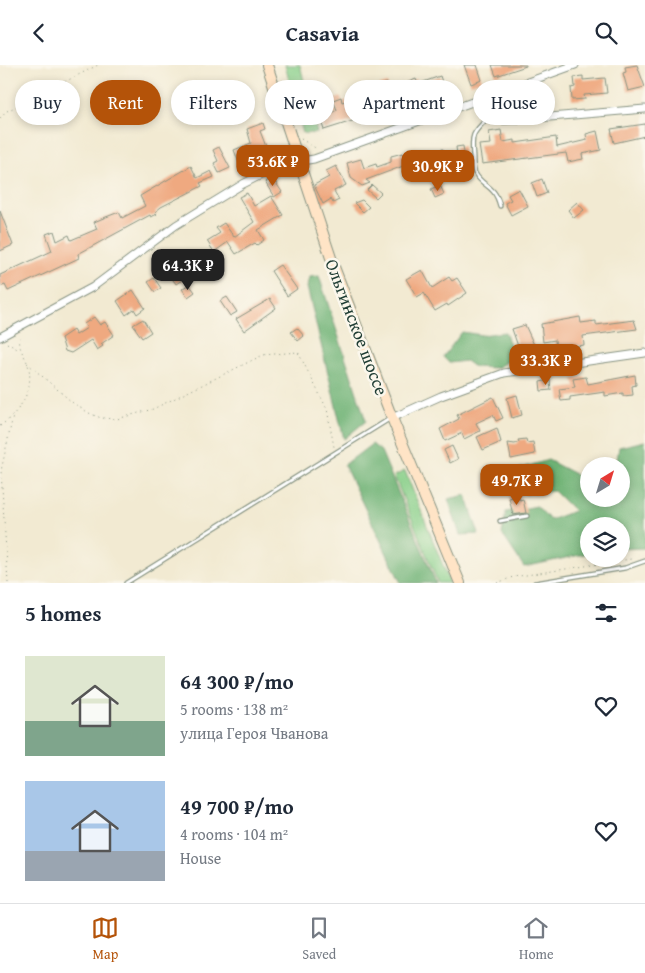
<!DOCTYPE html>
<meta charset="utf-8">
<style>
:root{--surface:#fff;--page:#f2f2f3;--text:#1f2937;--muted:#747a83;--line:#e0e1e3;--accent:#b45309}
body{margin:0;font-family:"Gentium Book Plus",serif;background:var(--page);color:var(--text);height:100vh;display:flex;flex-direction:column;font-size:19px;white-space:nowrap}
*{box-sizing:border-box;margin:0}
p{font-size:16px;color:var(--muted)}
.icon{flex:none;width:28px;height:28px;fill:none;stroke:currentColor;stroke-width:2;stroke-linecap:round;stroke-linejoin:round}
.map{position:relative;height:518px;overflow:hidden}
.drawer{display:flex;flex-direction:column;background:var(--surface);flex:1}
.drawer>*{flex:none}
.hud{position:absolute;left:15px;top:15px;width:615px;height:45px;display:flex;gap:10px}
.needle{width:32px;rotate:38deg}
.controls{position:absolute;left:580px;top:392px;display:grid;gap:10px}
.controls a{display:grid;place-items:center;width:50px;height:50px;border-radius:50%;background:var(--surface);box-shadow:0 2px 8px #0003;font-size:25px}
.price{position:absolute;translate:-50% -42px;padding:0 11px;border-radius:10px;background:var(--accent);color:#fff;font-size:16px;line-height:32px;filter:drop-shadow(0 1px 2px #0008)}
.price::after{content:'';position:absolute;left:50%;top:30px;width:15px;height:11px;margin-left:-8px;background:inherit;clip-path:polygon(0 0,100% 0,50% 100%)}
.price.selected{background:#222;color:#fff}
ul{padding:0;list-style:none}
li{display:flex;align-items:center;gap:15px;height:125px;padding:0 25px}
li span{display:grid;place-items:center;flex:none;width:140px;height:100px;border-radius:0px;color:#555}
li>.icon{margin-inline-start:auto}
span .icon{width:60px;height:60px;fill:#fffc;stroke-width:1}
li b{font-size:21px}
h2{display:flex;justify-content:space-between;align-items:center;height:60px;padding:0 25px;font-size:21px}
.tag{padding:0 18px;border-radius:22px;background:var(--surface);box-shadow:0 2px 8px #0003;font-size:18px;line-height:45px}
.tag.selected{background:var(--accent);color:#fff}
header{display:flex;justify-content:space-between;align-items:center;height:65px;padding:0 25px;background:var(--surface);font-size:22px;font-weight:700}
.tab-bar{display:flex;justify-content:space-around;align-items:center;height:70px;border-top:1px solid var(--line);background:var(--surface);font-size:14px;color:var(--muted)}
.tab-bar a{display:grid;justify-items:center;gap:2px}
.tab-bar .selected{color:var(--accent)}
.map>svg:first-child{display:block}
.green{fill:#88cf89;stroke:#54865e}
.forest{fill:#6eb275;stroke:#467854}
.building{fill:#efa980}
.lines{fill:none;stroke-linecap:round;stroke-linejoin:round}
.lane-casing{stroke:#889483;stroke-width:5.5}
.street-casing{stroke:#889483;stroke-width:9}
.secondary-casing{stroke:#889483;stroke-width:12}
.path{stroke:#889483;stroke-width:1;stroke-dasharray:1 4;stroke-linecap:butt}
.lane{stroke:#fff;stroke-width:3}
.street{stroke:#fff;stroke-width:7}
.secondary{stroke:#ffe4c6;stroke-width:10}
.labels{text-anchor:middle;dominant-baseline:central;stroke-width:5;stroke-linejoin:round;paint-order:stroke}
.street-label{font-size:18px;fill:#1f3d34;stroke:#fbf7ec}
</style>
<header><svg class="icon" aria-label="back" viewBox="0 0 24 24"><path d="M15 5l-7 7 7 7"/></svg>Casavia<svg class="icon" aria-label="search" viewBox="0 0 24 24"><circle cx="10" cy="10" r="6"/><path d="M15 15l6 6"/></svg></header>
<div class="map">
<svg width="645" height="518" viewBox="0 0 645 518">
<rect width="100%" height="100%" fill="#fbf7ec"/>
<filter id="ink" filterUnits="userSpaceOnUse"><feTurbulence type="fractalNoise" baseFrequency=".02" numOctaves="2"/><feDisplacementMap in="SourceGraphic" scale="10" xChannelSelector="R" yChannelSelector="G"/><feConvolveMatrix kernelMatrix="1 2 1 2 8 2 1 2 1" color-interpolation-filters="sRGB"/></filter>
<filter id="wash" filterUnits="userSpaceOnUse"><feTurbulence type="fractalNoise" baseFrequency=".0096" numOctaves="4" result="noise"/><feDisplacementMap in="SourceGraphic" scale="20" xChannelSelector="R" yChannelSelector="G"/><feGaussianBlur stdDeviation="1.12" result="paint"/><feColorMatrix in="noise" values="0 0 0 0 0 0 0 0 0 0 0 0 0 0 0 0 0 1.4 0 .05"/><feComposite in="paint" operator="in"/></filter>
<g filter="url(#wash)">
<rect width="100%" height="100%" fill="#f2ead2"/>
<g class="green">
<polygon points="285,0 300,0 317,68 303,68"/>
<polygon points="405,406 450,518 438,518 394,411"/>
</g>
<g class="forest">
<polygon points="319,211 366,356 344,374 307,222 310,212"/>
<polygon points="462,267 482,270 505,267 515,292 496,303 474,302 466,296 449,298 443,292"/>
<polygon points="645,376 645,483 621,484 621,461 589,461 589,488 524,502 502,469 506,447 537,441 550,455 574,446 554,426 525,429 516,405 548,395 575,409 589,424 589,434 621,434 621,401 616,401 619,382"/>
<polygon points="372,379 381,386 436,518 401,518 344,400"/>
<polygon points="466,430 479,469 460,470 448,434"/>
</g>
<g id="blocks">
<g class="building">
<polygon points="464,0 477,0 482,15 471,19"/>
<polygon points="492,0 526,0 526,1 496,11"/>
<polygon points="637,0 645,22 628,26 623,8 626,7 625,2"/>
<polygon points="440,11 444,23 440,24 441,28 324,65 320,53 337,45 333,35 341,32 342,37 358,32 357,29 387,18 391,30 394,30 408,25 406,18 416,14 418,19"/>
<polygon points="583,11 583,15 605,13 607,28 584,30 585,34 572,35 571,23 575,22 574,12"/>
<polygon points="512,32 516,46 498,50 495,37"/>
<polygon points="263,58 265,64 260,66 267,84 239,98 234,85 251,78 247,64"/>
<polygon points="645,59 645,71 614,78 611,64"/>
<polygon points="501,65 503,77 515,75 515,78 556,72 557,82 587,75 586,69 597,66 601,85 582,89 583,94 568,97 566,88 482,99 479,80 491,79 489,67"/>
<polygon points="463,81 466,101 459,102 456,82"/>
<polygon points="219,82 230,103 219,108 214,98 218,96 213,85"/>
<polygon points="443,84 445,95 436,96 434,86"/>
<polygon points="403,88 406,100 366,115 370,118 362,121 351,113 347,98 361,94 364,103 376,99 377,102 391,97 391,91"/>
<polygon points="191,101 197,113 211,106 214,112 200,118 202,121 161,142 155,147 157,149 151,152 150,150 78,189 79,193 8,226 5,220 0,222 0,210 52,186 46,169 54,166 57,176 69,170 71,175 97,164 94,157 106,152 119,147 122,153 145,141 140,131"/>
<polygon points="336,101 346,120 334,126 339,135 333,138 331,134 323,139 314,120 329,112 326,106"/>
<polygon points="272,112 282,127 274,132 265,117"/>
<polygon points="542,114 547,128 537,132 532,118"/>
<polygon points="372,120 381,128 376,133 367,125"/>
<polygon points="440,120 444,129 435,133 431,124"/>
<polygon points="519,124 528,141 511,150 505,138 511,135 508,130"/>
<polygon points="247,128 254,141 271,131 283,150 258,165 264,175 257,180 255,178 236,189 228,177 214,187 207,176 220,168 216,163 224,158 234,172 254,157 239,132"/>
<polygon points="362,135 369,142 363,147 354,138"/>
<polygon points="577,137 584,145 574,153 568,145"/>
<polygon points="0,146 13,180 0,186"/>
<polygon points="210,188 221,204 205,215 194,199"/>
<polygon points="182,192 190,203 179,211 182,215 176,219 169,209 177,203 173,198"/>
<polygon points="280,200 297,224 287,231 271,206"/>
<polygon points="422,205 432,223 449,212 452,216 457,213 467,228 448,241 447,239 435,246 424,228 417,232 406,214"/>
<polygon points="154,213 161,223 155,227 148,217"/>
<polygon points="189,219 195,227 188,232 182,224"/>
<polygon points="133,225 145,243 137,249 134,244 126,250 117,236"/>
<polygon points="227,232 237,247 230,251 220,236"/>
<polygon points="270,234 276,243 244,266 236,254"/>
<polygon points="94,252 100,260 105,257 114,270 101,279 103,281 97,285 91,275 71,288 65,286 61,273 73,265 76,270 87,263 84,259"/>
<polygon points="580,252 581,258 596,256 596,260 634,255 637,264 583,271 584,280 564,283 556,284 555,275 543,277 541,259"/>
<polygon points="143,254 151,267 142,273 133,260"/>
<polygon points="525,260 535,282 520,287 512,264"/>
<polygon points="297,263 304,271 298,276 291,267"/>
<polygon points="635,310 636,320 632,321 633,330 623,331 623,328 605,331 605,327 570,332 570,335 561,336 559,324 575,322 573,314 586,312 588,319"/>
<polygon points="550,315 551,325 541,326 540,317"/>
<polygon points="517,330 522,350 512,353 507,333"/>
<polygon points="493,332 503,353 496,356 493,350 476,358 480,366 464,374 462,368 445,376 440,364 459,354 457,350"/>
<polygon points="497,363 501,377 483,385 477,372"/>
<polygon points="526,374 527,378 533,377 535,389 511,394 508,378 515,379 519,377 518,375"/>
<polygon points="452,381 458,394 450,398 444,385"/>
<polygon points="518,431 520,435 523,434 526,448 513,450 509,433"/>
</g>
</g>
</g>
<g filter="url(#ink)">
<use href="#blocks" fill-opacity="0" stroke="#889483" stroke-width="1"/>
<g class="lines">
<g class="lane-casing">
<g id="lane">
<path d="M 489,52 C 472,68 471,70 473,92 C 473,97 473,103 475,108 C 483,123 494,118 500,141"/>
<polyline points="500,456 527,451"/>
<polyline points="126,518 391,353"/>
<polyline points="535,518 625,503 645,496"/>
</g>
</g>
<g class="street-casing">
<g id="street">
<polyline points="514,22 526,54 645,44"/>
<path d="M 477,37 C 495,60 497,56 526,54"/>
<polyline points="0,272 93,222 176,160 243,119 283,99 314,94 575,0"/>
<polyline points="392,353 441,331 504,308 645,288"/>
</g>
</g>
<g class="secondary-casing">
<polyline id="secondary" points="267,0 334,202 392,353 460,518"/>
</g>
<g class="path">
<polyline points="0,53 7,46 98,0"/>
<polyline points="301,74 317,84"/>
<polyline points="7,278 19,285"/>
<polyline points="27,298 73,338 89,348 101,353 117,354 153,344 263,290 298,287 327,344 334,382"/>
<path d="M 0,361 C 20,347 35,324 28,300 C 24,287 18,287 20,270"/>
<polyline points="8,518 1,406 13,351"/>
<polyline points="497,518 513,512 631,494"/>
</g>
<use href="#lane" class="lane"/>
<use href="#street" class="street"/>
<use href="#secondary" class="secondary"/>
</g>
</g>
<g class="labels">
<g class="street-label">
<text transform="translate(357 262) rotate(69)">Ольгинское шоссе</text>
</g>
</g>
</svg>
<div class="controls">
<a><svg class="needle" viewBox="-14 -14 28 28"><path d="M0-13l5 13h-10z" fill="#e53935"/><path d="M0 13l5-13h-10z" fill="#747a83"/></svg></a>
<a><svg class="icon" aria-label="layers" viewBox="0 0 24 24"><path d="M12 4l9 5-9 5-9-5zM3 14l9 5 9-5"/></svg></a>
</div>
<b class="price" style="left:273px;top:122px">53.6K ₽</b>
<b class="price" style="left:438px;top:127px">30.9K ₽</b>
<b class="price selected" style="left:188px;top:226px">64.3K ₽</b>
<b class="price" style="left:546px;top:321px">33.3K ₽</b>
<b class="price" style="left:517px;top:441px">49.7K ₽</b>
<div class="hud">
<a class="tag">Buy</a>
<a class="tag selected">Rent</a>
<a class="tag">Filters</a>
<a class="tag">New</a>
<a class="tag">Apartment</a>
<a class="tag">House</a>
</div>
</div>
<section class="drawer">
<h2>5 homes<svg class="icon" aria-label="filters" viewBox="0 0 24 24"><path d="M4 7h16M4 17h16"/><circle cx="9" cy="7" r="2"/><circle cx="15" cy="17" r="2"/></svg></h2>
<ul>
<li><span style="background:linear-gradient(#dfe7d0 65%,#7fa58c 0)"><svg class="icon" aria-label="home" viewBox="0 0 24 24"><path d="M3 11l9-7 9 7M6 9v11h12V9"/></svg></span><div><b>64 300 ₽/mo</b><p>5 rooms · 138 m²</p><p>улица Героя Чванова</p></div><svg class="icon" aria-label="heart" viewBox="0 0 24 24"><path d="M12 20l-8-8c-3-5 5-10 8-4 3-6 11-1 8 4z"/></svg></li>
<li><span style="background:linear-gradient(#a9c7e8 70%,#9aa5b1 0)"><svg class="icon" aria-label="home" viewBox="0 0 24 24"><path d="M3 11l9-7 9 7M6 9v11h12V9"/></svg></span><div><b>49 700 ₽/mo</b><p>4 rooms · 104 m²</p><p>House</p></div><svg class="icon" aria-label="heart" viewBox="0 0 24 24"><path d="M12 20l-8-8c-3-5 5-10 8-4 3-6 11-1 8 4z"/></svg></li>
</ul>
</section>
<nav class="tab-bar">
<a class="selected"><svg class="icon" aria-label="map" viewBox="0 0 24 24"><path d="M3 6l6-2 6 2 6-2v14l-6 2-6-2-6 2zM9 4v14M15 6v14"/></svg>Map</a>
<a><svg class="icon" aria-label="saved" viewBox="0 0 24 24"><path d="M7 4h10v16l-5-4-5 4z"/></svg>Saved</a>
<a><svg class="icon" aria-label="home" viewBox="0 0 24 24"><path d="M3 11l9-7 9 7M6 9v11h12V9"/></svg>Home</a>
</nav>
